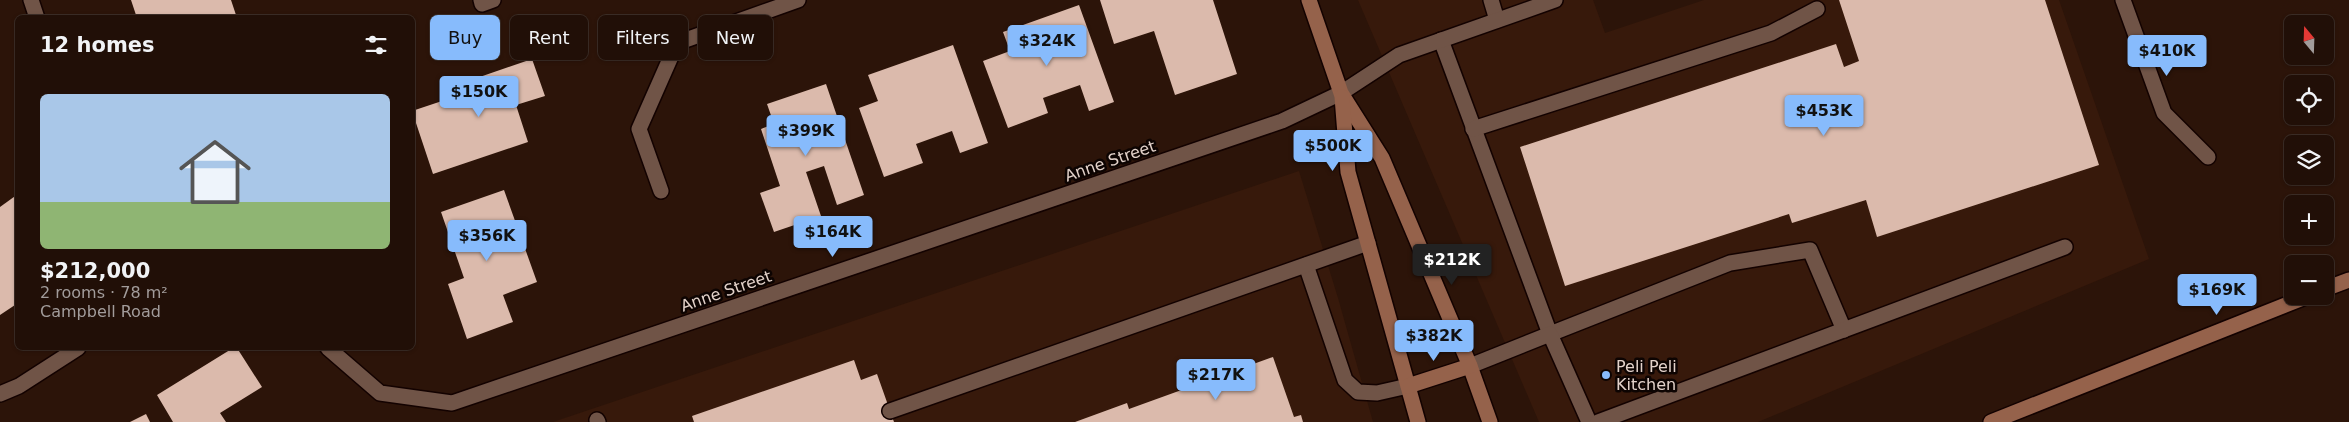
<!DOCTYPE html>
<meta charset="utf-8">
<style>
:root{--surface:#210f07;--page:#291811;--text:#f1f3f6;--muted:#a29c9b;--line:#3e2f28;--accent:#87bbfc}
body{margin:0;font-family:"DejaVu Sans",sans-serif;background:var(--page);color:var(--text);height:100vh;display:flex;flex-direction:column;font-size:19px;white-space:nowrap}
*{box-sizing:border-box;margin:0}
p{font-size:16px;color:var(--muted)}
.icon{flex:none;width:28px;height:28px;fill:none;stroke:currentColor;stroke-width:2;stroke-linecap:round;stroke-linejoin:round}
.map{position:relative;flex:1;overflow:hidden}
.panel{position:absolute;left:15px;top:15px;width:400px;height:335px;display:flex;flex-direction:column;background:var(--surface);border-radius:8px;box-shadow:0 1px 4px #0004,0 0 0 1px var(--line)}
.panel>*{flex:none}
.hud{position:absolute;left:430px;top:15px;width:475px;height:45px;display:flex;gap:10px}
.needle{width:32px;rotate:341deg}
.fabs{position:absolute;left:2284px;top:15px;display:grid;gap:10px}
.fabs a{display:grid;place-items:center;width:50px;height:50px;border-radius:8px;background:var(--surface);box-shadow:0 1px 4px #0004,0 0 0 1px var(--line);font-size:25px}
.price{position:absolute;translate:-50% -42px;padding:0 11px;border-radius:5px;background:var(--accent);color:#111;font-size:16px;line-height:32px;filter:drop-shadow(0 1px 2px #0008)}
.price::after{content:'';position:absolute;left:50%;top:30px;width:15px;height:11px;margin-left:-8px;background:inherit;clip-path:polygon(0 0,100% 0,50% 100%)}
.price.active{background:#222;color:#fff}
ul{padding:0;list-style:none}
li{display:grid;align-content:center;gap:10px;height:265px;padding:0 25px}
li+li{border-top:1px solid var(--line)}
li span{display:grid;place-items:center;height:155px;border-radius:8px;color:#555}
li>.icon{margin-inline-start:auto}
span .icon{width:90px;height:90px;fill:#fffc;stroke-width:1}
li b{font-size:21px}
h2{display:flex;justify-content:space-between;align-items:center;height:60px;padding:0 25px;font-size:21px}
.chip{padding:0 18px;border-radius:8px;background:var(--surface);box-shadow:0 1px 4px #0004,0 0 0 1px var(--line);font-size:18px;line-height:45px}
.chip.active{background:var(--accent);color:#111}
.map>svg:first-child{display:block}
.built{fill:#37190b}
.building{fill:#dbbaac}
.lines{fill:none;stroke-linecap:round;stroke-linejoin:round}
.lane-casing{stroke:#130200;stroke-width:18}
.street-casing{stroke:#130200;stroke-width:18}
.secondary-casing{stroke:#130200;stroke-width:18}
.lane{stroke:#705447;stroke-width:15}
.street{stroke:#705447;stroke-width:15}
.secondary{stroke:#95624b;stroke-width:15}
.poi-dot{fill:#87bbfc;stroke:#0d0402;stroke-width:2}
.labels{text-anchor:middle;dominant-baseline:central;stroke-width:5;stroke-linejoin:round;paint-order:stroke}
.street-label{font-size:16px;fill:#e3d2ca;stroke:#0d0402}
.poi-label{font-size:16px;fill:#e3d2ca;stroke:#0d0402;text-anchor:start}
</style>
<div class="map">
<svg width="2349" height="422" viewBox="0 0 2349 422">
<rect width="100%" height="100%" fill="#2c1409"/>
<g class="built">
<polygon points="1358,0 1593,0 1605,33 1704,0 2059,0 2149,259 1758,422 1539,422"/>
<polygon points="1299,171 1338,298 1373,422 553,422"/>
</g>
<g class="building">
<polygon points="131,0 231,0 237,18 137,18"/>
<polygon points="1100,0 1213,0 1237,74 1175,95 1154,31 1114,44"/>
<polygon points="1839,0 2045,0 2099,165 1877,237 1866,200 1792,223 1789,214 1565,286 1520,147 1836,44 1844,67 1859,61"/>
<polygon points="1079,5 1114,102 1089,111 1080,85 1043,98 1048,113 1008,128 983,61 1010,51 1003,32"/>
<polygon points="953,45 988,143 960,153 952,131 916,144 923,163 884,177 859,108 878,101 868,75"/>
<polygon points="532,59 545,96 516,105 528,142 433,174 412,111 475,90 471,80"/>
<polygon points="826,84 864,195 837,205 824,166 806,172 821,216 774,232 760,193 780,186 761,129 774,124 767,104"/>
<polygon points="504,190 537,282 503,295 513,322 467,339 448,284 464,278 441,212"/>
<polygon points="18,194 18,303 0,315 0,207"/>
<polygon points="233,348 237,348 262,387 220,413 226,422 173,422 157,395"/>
<polygon points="1273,357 1294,417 1301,415 1303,422 1075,422 1127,403 1129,409"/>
<polygon points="854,360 861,380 877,374 894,422 694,422 692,416"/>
<polygon points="146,414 150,422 130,422"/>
</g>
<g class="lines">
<g class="lane-casing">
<g id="lane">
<polyline points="481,0 482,4 493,0"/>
<polyline points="1491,0 1497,20"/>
<polyline points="1441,40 1550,334 1730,263 1810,250 1844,330"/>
<polyline points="1473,129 1771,33 1817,9"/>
<polyline points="1306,265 1345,380 1358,392 1377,393 1408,386"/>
<polyline points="1470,366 1550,334 1589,422"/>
<polyline points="890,411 1368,243"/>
<polyline points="597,420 598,422"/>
<polyline points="1598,422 2065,247"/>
</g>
</g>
<g class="street-casing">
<g id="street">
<polyline points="31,0 37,18"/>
<polyline points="2123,0 2164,113 2208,157"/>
<polyline points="661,191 639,129 677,43 798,0"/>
<polyline points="328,348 380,393 452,403 1282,121 1341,93 1399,55 1555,0"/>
<polyline points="0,394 19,386 78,348"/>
</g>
</g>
<g class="secondary-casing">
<g id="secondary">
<polyline points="1309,0 1341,93 1382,158 1470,366 1490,422"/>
<polyline points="1342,97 1348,172 1418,422"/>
<polyline points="2325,289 2349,280"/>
<polyline points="1408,386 1470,366"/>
<polyline points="1991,422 2308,296"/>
</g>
</g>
<use href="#lane" class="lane"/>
<use href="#street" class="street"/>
<use href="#secondary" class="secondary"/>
</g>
<circle class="poi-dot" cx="1606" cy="375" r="5"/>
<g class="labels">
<g class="street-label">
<text transform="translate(1110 161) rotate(-19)">Anne Street</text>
<text transform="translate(726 291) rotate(-19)">Anne Street</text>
</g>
<g class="poi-label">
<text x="1616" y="366">Peli Peli<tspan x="1616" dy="18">Kitchen</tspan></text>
</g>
</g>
</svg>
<div class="fabs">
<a><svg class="needle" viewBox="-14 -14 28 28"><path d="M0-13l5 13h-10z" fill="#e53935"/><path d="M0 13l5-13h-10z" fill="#a29c9b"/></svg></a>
<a><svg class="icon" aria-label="locate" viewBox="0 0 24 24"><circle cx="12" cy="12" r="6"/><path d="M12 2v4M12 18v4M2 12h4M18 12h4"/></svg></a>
<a><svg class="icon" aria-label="layers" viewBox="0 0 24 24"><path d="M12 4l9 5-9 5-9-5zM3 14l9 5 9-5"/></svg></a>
<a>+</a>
<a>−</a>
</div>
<b class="price" style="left:1047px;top:67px">$324K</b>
<b class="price" style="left:2167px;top:77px">$410K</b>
<b class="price" style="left:479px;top:118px">$150K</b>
<b class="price" style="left:1824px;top:137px">$453K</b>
<b class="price" style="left:806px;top:157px">$399K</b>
<b class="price" style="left:1333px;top:172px">$500K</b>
<b class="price" style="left:833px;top:258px">$164K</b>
<b class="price" style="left:487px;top:262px">$356K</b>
<b class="price active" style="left:1452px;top:286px">$212K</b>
<b class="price" style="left:2217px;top:316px">$169K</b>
<b class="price" style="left:1434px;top:362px">$382K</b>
<b class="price" style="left:1216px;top:401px">$217K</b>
<div class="hud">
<a class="chip active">Buy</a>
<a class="chip">Rent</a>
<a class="chip">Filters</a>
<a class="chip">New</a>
</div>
<section class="panel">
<h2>12 homes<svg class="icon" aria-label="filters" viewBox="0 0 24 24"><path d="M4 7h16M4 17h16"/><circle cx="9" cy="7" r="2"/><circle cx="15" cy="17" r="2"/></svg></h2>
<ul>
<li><span style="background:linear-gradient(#a9c7e8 70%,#8fb573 0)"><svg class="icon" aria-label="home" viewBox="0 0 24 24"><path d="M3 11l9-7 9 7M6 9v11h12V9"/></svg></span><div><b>$212,000</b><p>2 rooms · 78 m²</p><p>Campbell Road</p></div></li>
</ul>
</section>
</div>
